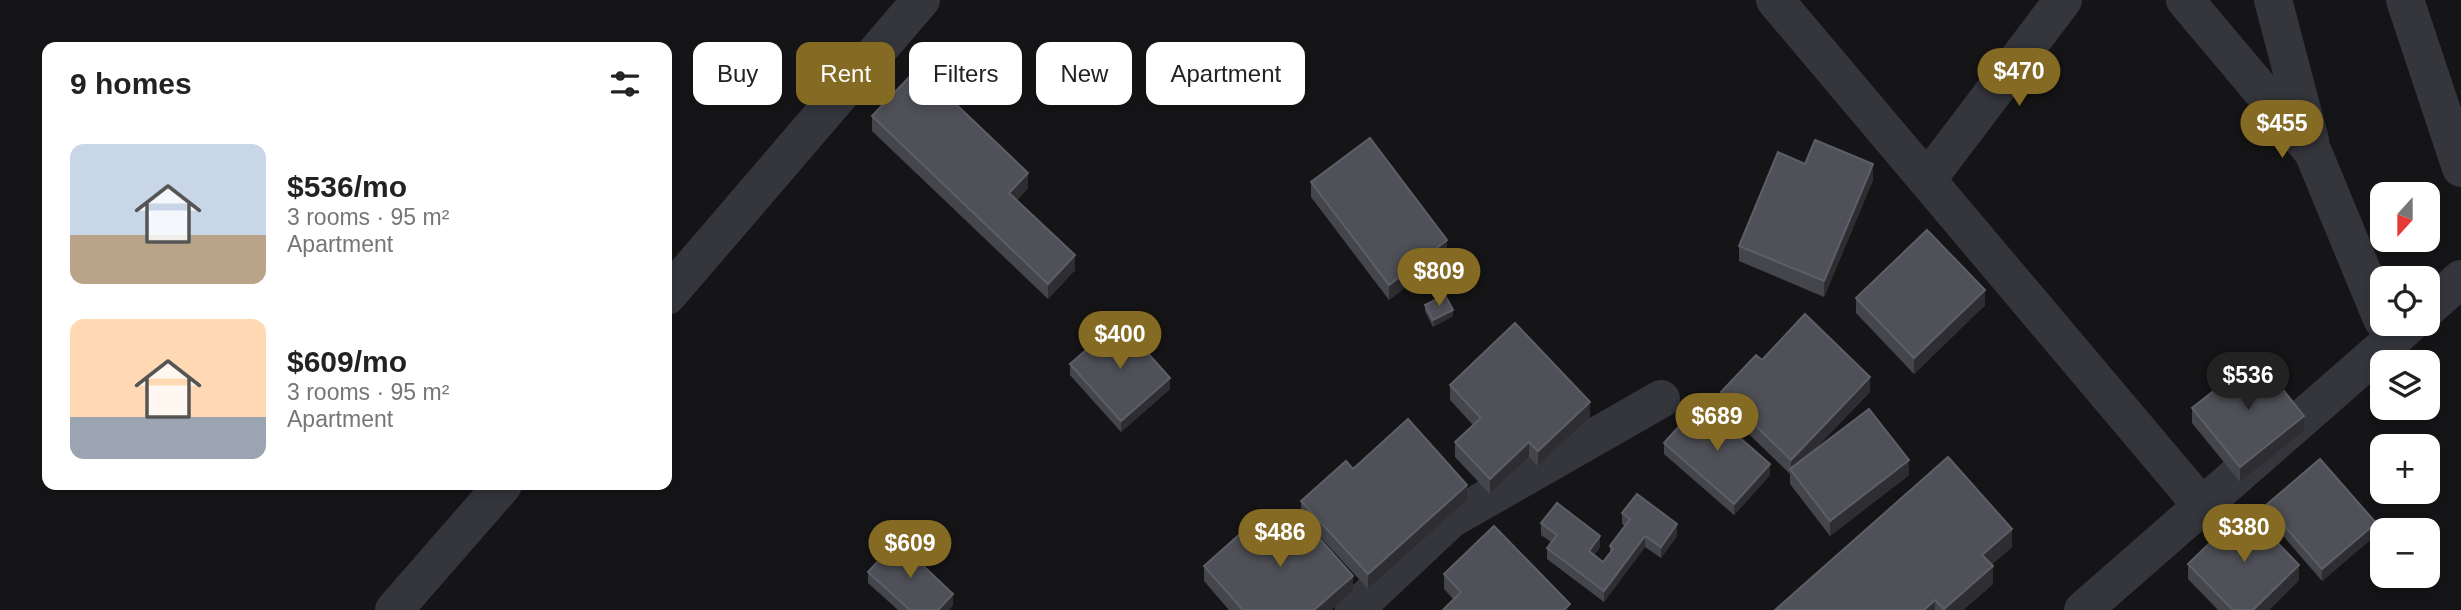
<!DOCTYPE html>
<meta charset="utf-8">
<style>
:root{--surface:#fff;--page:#f6f6f6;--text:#222;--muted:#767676;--accent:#856a23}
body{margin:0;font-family:Helvetica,sans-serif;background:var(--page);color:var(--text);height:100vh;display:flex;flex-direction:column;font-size:26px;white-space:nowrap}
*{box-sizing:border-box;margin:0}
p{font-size:23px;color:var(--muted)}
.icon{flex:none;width:38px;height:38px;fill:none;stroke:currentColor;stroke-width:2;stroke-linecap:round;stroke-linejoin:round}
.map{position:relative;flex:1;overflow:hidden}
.side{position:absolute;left:42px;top:42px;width:630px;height:448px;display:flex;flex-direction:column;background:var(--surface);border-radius:14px;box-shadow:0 4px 10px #0003}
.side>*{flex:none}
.hud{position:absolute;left:693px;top:42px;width:665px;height:63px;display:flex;gap:14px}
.needle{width:46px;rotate:201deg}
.buttons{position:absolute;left:2370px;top:182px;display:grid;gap:14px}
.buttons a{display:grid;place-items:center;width:70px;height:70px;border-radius:14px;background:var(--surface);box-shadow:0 4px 10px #0003;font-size:35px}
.price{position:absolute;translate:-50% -60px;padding:0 16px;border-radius:24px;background:var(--accent);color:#fff;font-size:23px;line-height:46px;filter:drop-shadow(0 2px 4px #0008)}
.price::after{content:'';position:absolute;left:50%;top:42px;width:21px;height:16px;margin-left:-10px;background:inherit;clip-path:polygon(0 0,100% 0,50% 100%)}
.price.active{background:#222;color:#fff}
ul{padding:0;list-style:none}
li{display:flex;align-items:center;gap:21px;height:175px;padding:0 28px}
li span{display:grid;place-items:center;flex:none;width:196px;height:140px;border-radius:14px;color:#555}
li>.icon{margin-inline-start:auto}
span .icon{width:84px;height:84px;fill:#fffc;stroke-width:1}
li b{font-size:30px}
h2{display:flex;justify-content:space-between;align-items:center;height:84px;padding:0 28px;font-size:30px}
.tag{padding:0 24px;border-radius:14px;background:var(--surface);box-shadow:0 4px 10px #0003;font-size:24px;line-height:63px}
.tag.active{background:var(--accent);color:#fff}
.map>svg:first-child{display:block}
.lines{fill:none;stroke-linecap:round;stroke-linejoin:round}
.minor{stroke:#35363c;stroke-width:38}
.wall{fill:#45464c}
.shaded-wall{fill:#2e2e32}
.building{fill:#505158;stroke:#5d5f67;stroke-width:2}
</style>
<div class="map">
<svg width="2461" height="610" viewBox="0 0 2461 610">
<rect width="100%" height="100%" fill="#151517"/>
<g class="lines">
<g class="minor">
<polyline points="1775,0 2202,506"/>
<polyline points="2185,0 2313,152 2382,319"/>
<polyline points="2273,0 2310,140"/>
<polyline points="2405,0 2461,168"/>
<polyline points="1927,180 2063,0"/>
<polyline points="667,296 921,0"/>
<polyline points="2427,309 2461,279"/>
<polyline points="394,610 503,485"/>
<polyline points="1354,610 1451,519 1661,399"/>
<polyline points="2083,610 2410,324"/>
</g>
</g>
<g class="wall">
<polygon points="872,116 1028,188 1017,200 1075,270 1048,299 872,131"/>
<polygon points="1805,164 1873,180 1824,297 1739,261 1739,246"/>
<polygon points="1311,182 1447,255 1389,300 1311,197"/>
<polygon points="1856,298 1985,305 1914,374 1856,313"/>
<polygon points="1425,305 1453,316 1433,327 1425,311"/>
<polygon points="1762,360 1870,392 1814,450 1909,475 1830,536 1790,484 1790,474 1721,407 1721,392"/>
<polygon points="1070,364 1170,389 1121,432 1070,375"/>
<polygon points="1450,385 1590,417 1538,466 1529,457 1490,494 1455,457 1455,442 1473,425 1450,400"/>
<polygon points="2192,408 2304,431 2240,482 2192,423"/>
<polygon points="1664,443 1770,475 1734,515 1664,454"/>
<polygon points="1353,469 1467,500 1368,589 1301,516 1301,501"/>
<polygon points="2266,505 2376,535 2322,581 2266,516"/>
<polygon points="1622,513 1677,536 1661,558 1645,547 1604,602 1547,559 1547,548 1551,542 1541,535 1541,523 1600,547 1594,555 1603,562 1610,553 1610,546 1625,526 1622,524"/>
<polygon points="1252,547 1353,591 1331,610 1229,610 1204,581 1204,566"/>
<polygon points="2012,547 1991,565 1993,584 1963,610 1775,610"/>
<polygon points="2188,564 2299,580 2269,610 2218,610 2188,579"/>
<polygon points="868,572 953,605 949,610 898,610 868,583"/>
<polygon points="1444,574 1570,610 1454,600 1444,589"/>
</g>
<g class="shaded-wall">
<polygon points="1873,164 1873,180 1824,297 1824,281"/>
<polygon points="1028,173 1028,188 1009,208 1009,193"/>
<polygon points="1447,240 1447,255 1389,300 1389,285"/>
<polygon points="1075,255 1075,270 1048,299 1048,284"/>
<polygon points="1985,290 1985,305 1914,374 1914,358"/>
<polygon points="1453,310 1453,316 1433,327 1433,320"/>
<polygon points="1870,377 1870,392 1792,473 1791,471 1791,460"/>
<polygon points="1170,378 1170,389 1121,432 1121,421"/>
<polygon points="1590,402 1590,417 1538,466 1538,451"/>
<polygon points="2304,416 2304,431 2240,482 2240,467"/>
<polygon points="1529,442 1529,457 1490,494 1490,479"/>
<polygon points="1909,460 1909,475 1830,536 1830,521"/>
<polygon points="1770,464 1770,475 1734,515 1734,504"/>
<polygon points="1467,485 1467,500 1368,589 1368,574"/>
<polygon points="2376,523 2376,535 2322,581 2322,569"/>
<polygon points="1677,524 1677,536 1661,558 1661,547"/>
<polygon points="2012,529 2012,547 1982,573 1982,555"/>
<polygon points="1600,536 1600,547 1589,563 1589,551"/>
<polygon points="1645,536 1645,547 1604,602 1604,591"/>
<polygon points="2299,565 2299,580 2269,610 2253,610"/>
<polygon points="1993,566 1993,584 1963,610 1944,610"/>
<polygon points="1353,576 1353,591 1331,610 1314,610"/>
<polygon points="953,594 953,605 949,610 938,610"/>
<polygon points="1935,600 1935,610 1924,610"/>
</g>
<g class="building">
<polygon points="918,68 1028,173 1009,193 1075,255 1048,284 872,116"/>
<polygon points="1370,138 1447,240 1389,285 1311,182"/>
<polygon points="1815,140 1873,164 1824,281 1739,246 1778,152 1805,164"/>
<polygon points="1927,230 1985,290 1914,358 1856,298"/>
<polygon points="1445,295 1453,310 1433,320 1425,305"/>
<polygon points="1805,314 1870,377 1791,460 1721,392 1756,355 1762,360"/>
<polygon points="1119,321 1170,378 1121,421 1070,364"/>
<polygon points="1515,323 1590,402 1538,451 1529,442 1490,479 1455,442 1481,418 1450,385"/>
<polygon points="2257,357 2304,416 2240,467 2192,408"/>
<polygon points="1700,403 1770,464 1734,504 1664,443"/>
<polygon points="1869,409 1909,460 1830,521 1790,469"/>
<polygon points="1408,419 1467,485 1368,574 1301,501 1346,461 1353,469"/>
<polygon points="1948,457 2012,529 1982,555 1993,566 1944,609 1935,600 1924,610 1775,610"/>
<polygon points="2320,459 2376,523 2322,569 2266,505"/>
<polygon points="1637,494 1677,524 1661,547 1645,536 1604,591 1547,548 1557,535 1541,523 1557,503 1600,536 1589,551 1603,562 1613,549 1610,546 1630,519 1622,513"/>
<polygon points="2245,509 2299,565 2253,610 2233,610 2188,564"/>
<polygon points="1294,510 1353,576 1314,610 1243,610 1204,566 1240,534 1252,547"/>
<polygon points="1494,526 1570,604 1564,610 1443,610 1461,592 1444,574"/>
<polygon points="897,541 953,594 938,610 910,610 868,572"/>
</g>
</svg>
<div class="buttons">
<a><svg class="needle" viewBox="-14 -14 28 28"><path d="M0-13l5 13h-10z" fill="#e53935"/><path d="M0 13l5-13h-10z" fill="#767676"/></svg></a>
<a><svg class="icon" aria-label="locate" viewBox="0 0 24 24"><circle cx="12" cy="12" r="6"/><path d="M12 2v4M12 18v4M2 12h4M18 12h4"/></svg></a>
<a><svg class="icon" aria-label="layers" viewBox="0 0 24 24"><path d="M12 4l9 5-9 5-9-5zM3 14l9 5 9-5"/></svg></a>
<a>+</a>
<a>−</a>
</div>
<b class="price" style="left:2019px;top:108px">$470</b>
<b class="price" style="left:2282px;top:160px">$455</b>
<b class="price" style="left:1439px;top:308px">$809</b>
<b class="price" style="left:1120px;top:371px">$400</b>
<b class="price active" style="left:2248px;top:412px">$536</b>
<b class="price" style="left:1717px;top:453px">$689</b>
<b class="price" style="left:2244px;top:564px">$380</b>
<b class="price" style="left:1280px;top:569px">$486</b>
<b class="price" style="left:910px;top:580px">$609</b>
<div class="hud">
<a class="tag">Buy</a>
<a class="tag active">Rent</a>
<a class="tag">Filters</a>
<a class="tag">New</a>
<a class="tag">Apartment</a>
</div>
<section class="side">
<h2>9 homes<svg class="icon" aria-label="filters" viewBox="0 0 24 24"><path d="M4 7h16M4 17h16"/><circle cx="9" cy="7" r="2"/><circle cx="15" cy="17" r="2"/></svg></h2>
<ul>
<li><span style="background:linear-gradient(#c9d6e8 65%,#b9a48a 0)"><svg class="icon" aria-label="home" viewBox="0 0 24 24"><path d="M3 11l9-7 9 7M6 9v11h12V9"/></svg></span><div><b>$536/mo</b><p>3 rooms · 95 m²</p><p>Apartment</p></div></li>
<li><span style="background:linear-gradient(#ffd9b3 70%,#9aa5b1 0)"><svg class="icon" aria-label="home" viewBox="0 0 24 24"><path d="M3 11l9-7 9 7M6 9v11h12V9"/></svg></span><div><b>$609/mo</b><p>3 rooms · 95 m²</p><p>Apartment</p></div></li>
</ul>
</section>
</div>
